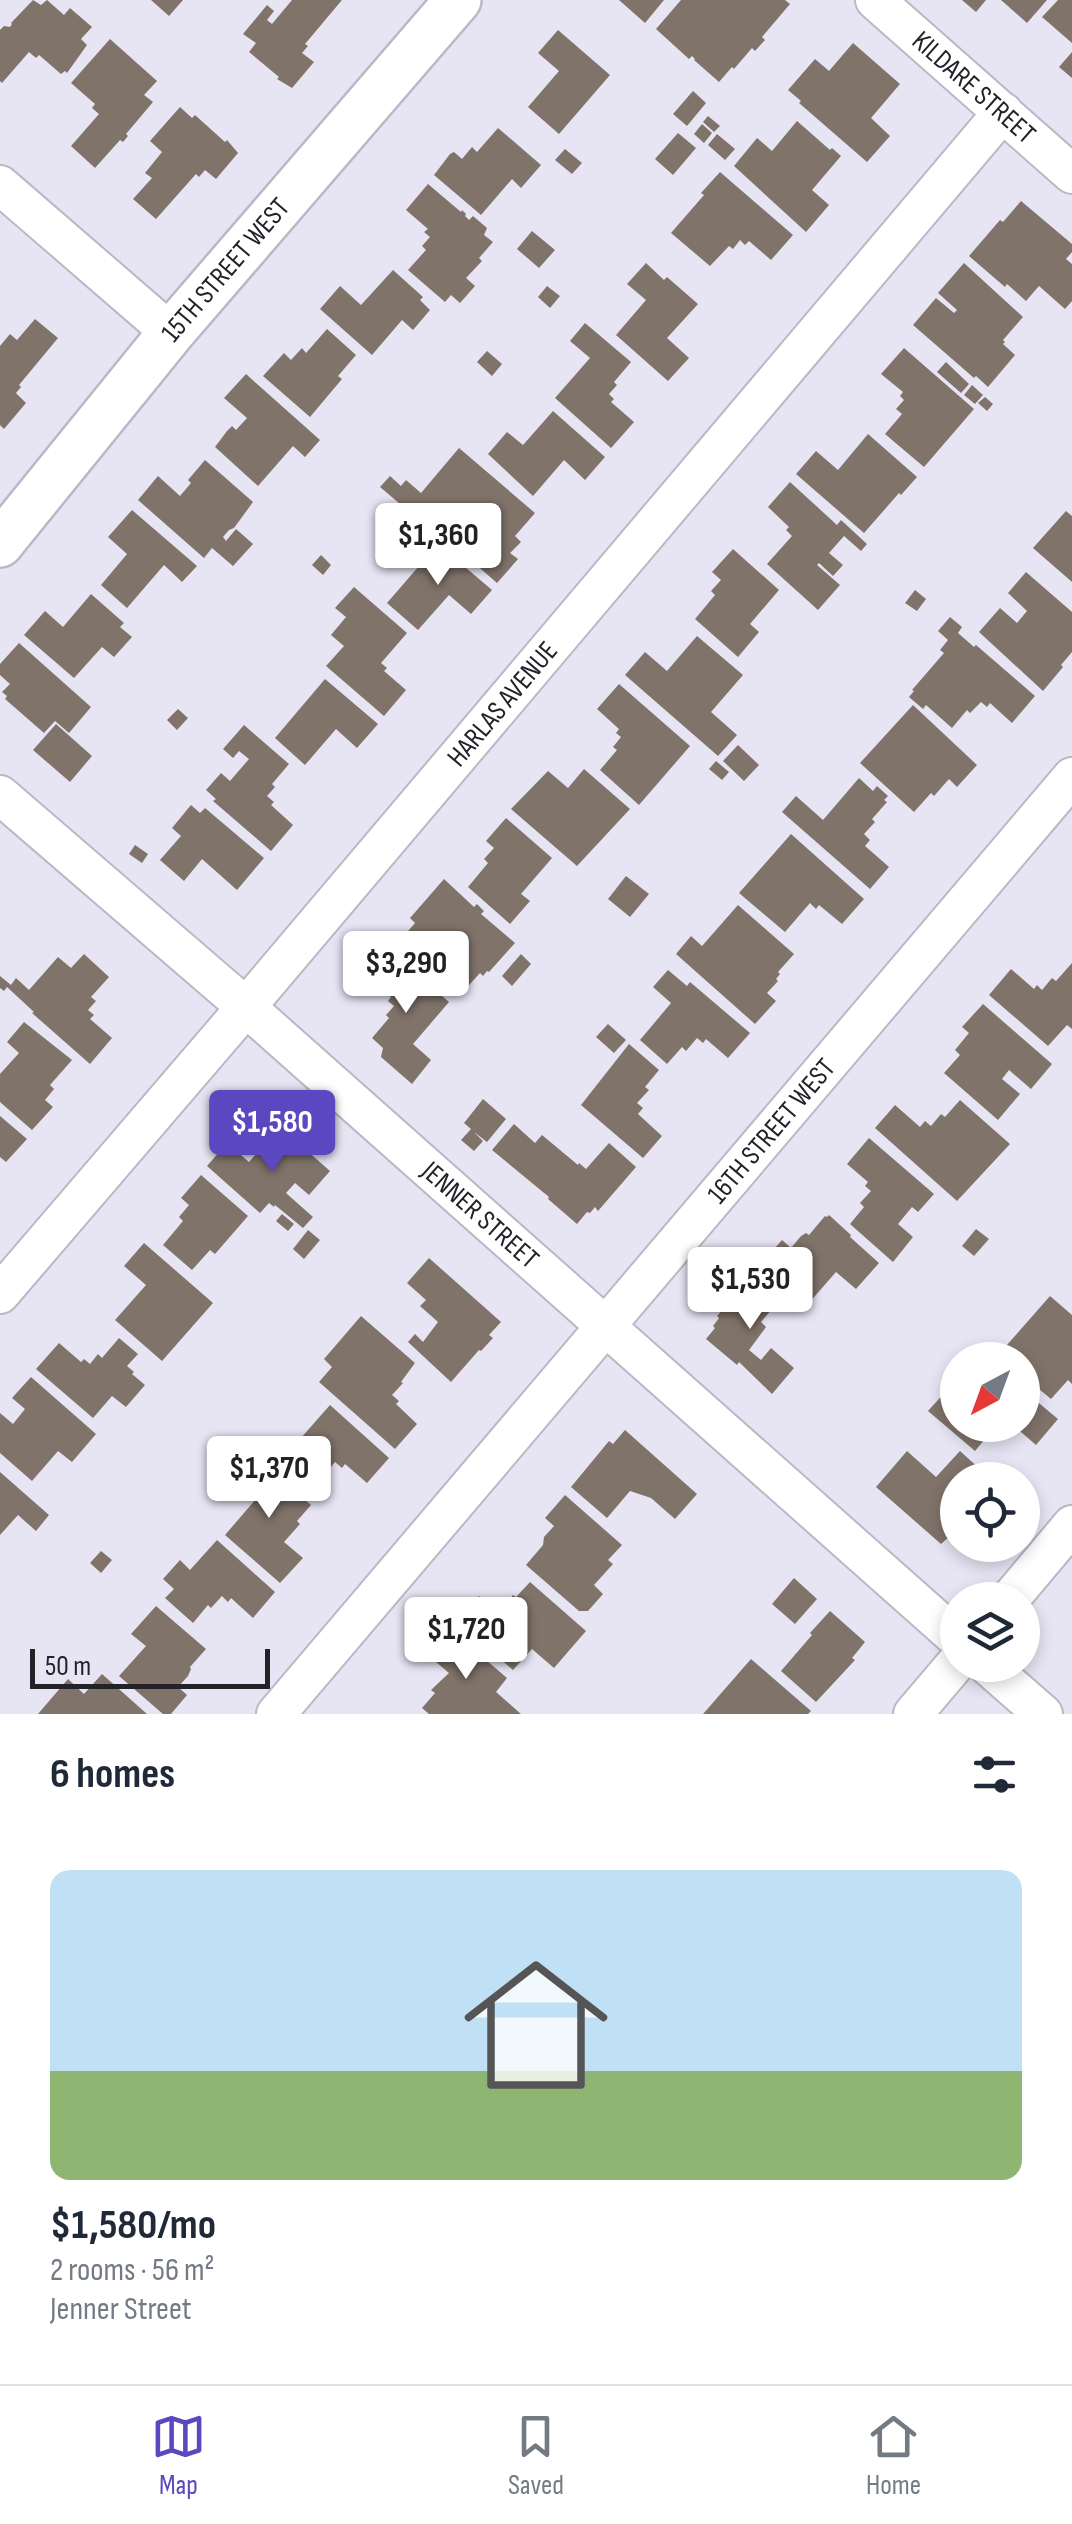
<!DOCTYPE html>
<meta charset="utf-8">
<style>
:root{--surface:#fff;--page:#f2f2f3;--text:#1f2937;--muted:#747a83;--line:#e0e1e3;--accent:#5b48c1}
body{margin:0;font-family:"Sofia Sans Condensed",sans-serif;background:var(--page);color:var(--text);height:100vh;display:flex;flex-direction:column;font-size:38px;white-space:nowrap}
*{box-sizing:border-box;margin:0}
p{font-size:32px;color:var(--muted)}
.icon{flex:none;width:55px;height:55px;fill:none;stroke:currentColor;stroke-width:2;stroke-linecap:round;stroke-linejoin:round}
.map{position:relative;height:1714px;overflow:hidden}
.panel{display:flex;flex-direction:column;background:var(--surface);flex:1}
.panel>*{flex:none}
.needle{width:65px;rotate:221deg}
.fabs{position:absolute;left:940px;top:1342px;display:grid;gap:20px}
.fabs a{display:grid;place-items:center;width:100px;height:100px;border-radius:50%;background:var(--surface);box-shadow:0 5px 15px #0003;font-size:50px}
.scale{position:absolute;left:30px;bottom:25px;width:240px;box-sizing:border-box;padding-left:10px;border:5px solid #232228;border-top:0;font-size:28px;line-height:35px;white-space:nowrap;color:#232228;-webkit-text-stroke:8px #e7e5f4;paint-order:stroke}
.price{position:absolute;translate:-50% -85px;padding:0 22px;border-radius:10px;background:#fff;color:#222;font-size:32px;line-height:65px;filter:drop-shadow(0 2px 5px #0008)}
.price::after{content:'';position:absolute;left:50%;top:60px;width:30px;height:22px;margin-left:-15px;background:inherit;clip-path:polygon(0 0,100% 0,50% 100%)}
.price.current{background:var(--accent);color:#fff}
ul{padding:0;list-style:none}
li{display:grid;align-content:center;gap:20px;height:530px;padding:0 50px}
li span{display:grid;place-items:center;height:310px;border-radius:20px;color:#555}
li>.icon{margin-inline-start:auto}
span .icon{width:180px;height:180px;fill:#fffc;stroke-width:1}
li b{font-size:42px}
h2{display:flex;justify-content:space-between;align-items:center;height:120px;padding:0 50px;font-size:42px}
.menu{display:flex;justify-content:space-around;align-items:center;height:140px;border-top:2px solid var(--line);background:var(--surface);font-size:28px;color:var(--muted)}
.menu a{display:grid;justify-items:center;gap:5px}
.menu .current{color:var(--accent)}
.map>svg:first-child{display:block}
.building{fill:#80736a}
.lines{fill:none;stroke-linecap:round;stroke-linejoin:round}
.minor-casing{stroke:#bab8c7;stroke-width:42}
.tertiary-casing{stroke:#bab8c7;stroke-width:50}
.minor{stroke:#fff;stroke-width:38}
.tertiary{stroke:#fff;stroke-width:45}
.labels{text-anchor:middle;dominant-baseline:central;stroke-width:8;stroke-linejoin:round;paint-order:stroke}
.street-label{font-size:28px;fill:#232228;stroke:#e7e5f4}
</style>
<div class="map">
<svg width="1072" height="1714" viewBox="0 0 1072 1714">
<rect width="100%" height="100%" fill="#e7e5f4"/>
<g class="building">
<polygon points="33,0 41,5 47,0 64,15 70,8 92,27 81,39 87,45 67,73 65,71 61,74 39,55 36,58 29,52 2,83 0,81 0,30 4,26 10,27 12,24 11,23"/>
<polygon points="151,0 183,0 169,16"/>
<polygon points="292,0 342,0 305,44 308,46 302,53 314,62 292,88 277,79 279,77 249,52 256,43 243,34 267,5 274,11 267,20 272,24"/>
<polygon points="619,0 664,0 645,23"/>
<polygon points="681,0 785,0 790,4 762,37 765,40 755,51 752,48 734,69 732,67 719,82 694,60 695,59 692,56 689,59 656,29"/>
<polygon points="962,0 986,0 976,12"/>
<polygon points="1001,0 1047,0 1027,23"/>
<polygon points="1058,0 1072,0 1072,43 1042,17"/>
<polygon points="558,30 610,75 559,134 528,107 559,71 538,53"/>
<polygon points="110,39 157,81 144,95 153,102 126,134 128,136 123,142 120,140 95,168 71,146 99,114 92,108 95,104 71,83"/>
<polygon points="853,43 900,84 871,118 890,136 867,162 799,103 801,101 788,90 815,59 829,71"/>
<polygon points="1072,52 1072,78 1059,67"/>
<polygon points="693,91 706,103 687,126 673,114"/>
<polygon points="180,107 192,118 195,115 225,142 227,140 238,153 216,179 205,170 199,177 196,174 156,219 133,199 152,178 145,173 162,152 150,141"/>
<polygon points="708,116 720,126 714,132 703,122"/>
<polygon points="797,121 830,150 832,148 841,156 812,190 829,205 806,232 734,166 757,138 772,151"/>
<polygon points="702,124 712,133 704,143 694,134"/>
<polygon points="498,128 541,165 521,188 512,179 481,215 434,175 450,154 454,152 462,159 472,147 477,152"/>
<polygon points="678,133 696,148 673,175 655,159"/>
<polygon points="717,134 735,149 725,160 708,145"/>
<polygon points="565,149 582,163 572,174 555,160"/>
<polygon points="720,172 793,235 771,260 749,241 745,245 740,240 733,249 729,246 710,266 671,233 704,195 701,193"/>
<polygon points="428,184 461,212 462,210 466,214 465,216 469,220 473,216 487,228 484,235 493,242 479,258 482,261 466,278 475,286 460,303 451,295 445,302 408,270 426,250 422,246 430,237 424,232 428,229 406,210"/>
<polygon points="1021,201 1072,244 1072,252 1066,259 1072,264 1072,301 1065,309 1039,286 1026,301 1007,284 1005,287 969,256 1000,220 1003,222"/>
<polygon points="532,231 555,250 539,268 517,249"/>
<polygon points="646,263 664,280 667,277 698,304 667,338 689,358 668,381 616,335 646,300 627,284"/>
<polygon points="964,263 1023,317 1003,340 1005,342 1003,344 1015,355 988,387 976,376 974,378 913,325 936,298 954,313 957,310 938,293"/>
<polygon points="393,270 423,297 420,300 430,310 413,330 402,320 372,355 320,309 340,286 361,305"/>
<polygon points="547,286 560,296 550,308 538,297"/>
<polygon points="35,319 58,338 19,385 21,387 16,393 26,403 4,429 0,425 0,346 10,334 17,340"/>
<polygon points="585,323 631,362 614,382 617,385 609,394 614,399 611,402 634,422 611,448 555,398 590,358 570,341"/>
<polygon points="327,329 356,355 338,376 342,379 310,417 263,376 284,353 291,360 302,348 306,353"/>
<polygon points="904,348 974,409 924,467 885,434 902,414 896,409 904,400 900,396 903,392 881,374"/>
<polygon points="487,351 502,364 492,376 477,362"/>
<polygon points="946,362 969,384 961,393 937,372"/>
<polygon points="246,374 320,440 305,457 293,446 258,486 215,447 227,431 232,426 236,430 247,418 224,398"/>
<polygon points="972,385 983,395 975,404 964,395"/>
<polygon points="985,397 993,404 987,411 978,403"/>
<polygon points="553,411 605,457 585,480 564,460 533,496 488,454 507,432 523,445"/>
<polygon points="868,434 917,477 901,495 899,493 864,533 796,474 816,451 838,470"/>
<polygon points="459,448 535,513 515,536 521,542 510,553 518,559 497,583 409,506 406,509 380,487 390,476 401,486 406,480 421,493"/>
<polygon points="205,460 253,502 234,528 229,530 223,537 226,541 236,529 253,544 233,566 212,548 204,558 138,500 158,476 180,496 191,483 188,480"/>
<polygon points="790,482 837,525 841,520 867,544 861,551 844,536 829,553 843,565 833,576 819,563 817,565 840,585 818,610 767,564 792,536 786,530 789,527 768,507"/>
<polygon points="132,510 197,566 182,582 164,565 127,608 101,585 127,554 108,537"/>
<polygon points="1066,511 1072,516 1072,582 1033,548"/>
<polygon points="438,544 492,590 471,614 449,595 418,630 387,603"/>
<polygon points="733,549 779,590 750,624 759,632 738,657 695,619 715,595 711,591 721,580 712,572"/>
<polygon points="321,555 331,565 323,575 312,565"/>
<polygon points="1026,572 1072,612 1072,652 1061,665 1063,667 1043,691 979,632 1000,608 1017,623 1027,611 1008,593"/>
<polygon points="354,587 407,633 381,663 387,668 384,671 406,690 384,716 326,666 344,646 331,635 346,617 335,608"/>
<polygon points="915,590 926,599 917,611 905,603"/>
<polygon points="91,594 124,623 120,627 132,637 114,657 102,647 74,678 24,635 45,611 63,627"/>
<polygon points="950,617 962,627 958,633 974,647 976,645 1035,696 1012,723 990,703 987,707 981,702 970,713 967,710 952,728 926,705 923,709 909,697 914,691 912,690 944,653 940,650 948,640 938,631"/>
<polygon points="697,636 743,675 711,712 737,735 718,756 625,675 645,652 667,671"/>
<polygon points="19,643 91,707 69,733 55,721 44,733 5,699 7,696 2,692 10,684 0,675 0,664"/>
<polygon points="325,679 378,724 357,748 336,729 305,765 275,738"/>
<polygon points="619,684 690,746 639,805 600,770 617,750 613,747 621,737 616,733 619,729 597,709"/>
<polygon points="913,705 977,765 957,787 949,779 934,796 931,793 914,812 860,763"/>
<polygon points="178,709 188,718 177,730 167,720"/>
<polygon points="56,724 92,756 70,782 33,750"/>
<polygon points="244,725 289,764 272,784 275,787 267,796 274,802 271,805 293,825 271,851 213,801 216,799 206,790 221,773 230,781 249,759 239,751 233,758 223,749"/>
<polygon points="738,745 759,765 744,781 723,761"/>
<polygon points="716,761 729,772 722,780 709,769"/>
<polygon points="584,769 630,809 577,866 511,809 548,771 568,788"/>
<polygon points="859,778 873,791 877,786 888,796 884,800 887,802 872,819 875,822 864,834 870,840 865,846 889,867 870,889 782,812 796,796 823,820"/>
<polygon points="191,805 200,813 205,808 264,858 237,890 202,859 184,881 160,860 181,836 172,828"/>
<polygon points="506,818 552,858 521,894 530,901 510,924 468,887 488,863 484,859 494,848 486,841"/>
<polygon points="791,834 864,899 842,924 819,905 816,909 810,903 785,932 739,893"/>
<polygon points="135,845 148,854 142,863 129,854"/>
<polygon points="626,876 649,894 630,917 608,899"/>
<polygon points="444,879 474,907 477,904 484,911 481,914 515,943 489,972 487,971 483,976 480,973 460,995 451,987 449,989 397,944 415,923 410,918"/>
<polygon points="738,905 794,954 778,972 780,974 776,979 778,981 767,993 776,1001 755,1024 676,954 691,936 702,946"/>
<polygon points="391,952 449,1002 413,1044 431,1060 412,1084 381,1057 383,1048 372,1038 389,1018 386,1015 394,1006 388,1001 391,997 369,978"/>
<polygon points="84,954 109,977 91,997 96,1001 88,1010 94,1015 90,1019 112,1038 90,1064 32,1013 34,1012 7,987 4,991 0,988 0,976 11,985 16,978 29,990 58,957 71,968"/>
<polygon points="521,954 531,964 512,986 502,976"/>
<polygon points="1072,963 1072,1029 1067,1025 1048,1046 989,995 1011,969 1034,989 1037,985 1042,990 1052,978 1056,981"/>
<polygon points="668,970 687,986 690,982 750,1033 728,1058 706,1039 703,1043 697,1038 686,1051 682,1047 667,1064 640,1040 671,1003 653,987"/>
<polygon points="983,1004 1052,1064 1031,1089 1009,1070 1002,1079 1020,1094 998,1120 944,1073 960,1055 955,1050 969,1033 962,1027"/>
<polygon points="24,1022 72,1060 50,1085 54,1089 45,1100 53,1107 32,1130 0,1102 0,1074 19,1053 7,1042"/>
<polygon points="608,1024 626,1040 614,1053 596,1037"/>
<polygon points="629,1044 659,1070 645,1087 649,1090 637,1103 643,1108 638,1114 662,1136 643,1158 581,1105"/>
<polygon points="483,1099 506,1119 487,1142 474,1132 483,1141 474,1151 461,1140 471,1129 464,1123"/>
<polygon points="960,1100 1010,1144 957,1201 875,1128 895,1105 920,1127 925,1121 931,1126 941,1114 945,1117"/>
<polygon points="0,1116 27,1139 6,1162 0,1157"/>
<polygon points="514,1124 535,1143 542,1135 578,1165 579,1163 586,1169 609,1143 636,1167 598,1211 595,1207 590,1213 587,1212 577,1224 548,1199 549,1197 492,1150"/>
<polygon points="280,1127 330,1171 309,1195 295,1183 286,1193 313,1217 303,1228 275,1205 274,1207 269,1203 260,1213 207,1166 227,1143 249,1162"/>
<polygon points="869,1138 934,1194 918,1212 912,1207 898,1224 913,1237 893,1262 850,1224 864,1207 860,1203 871,1191 865,1186 868,1182 847,1164"/>
<polygon points="201,1175 248,1216 215,1254 210,1250 192,1270 163,1245 183,1221 179,1217 189,1205 181,1198"/>
<polygon points="282,1214 294,1224 288,1231 276,1221"/>
<polygon points="829,1215 851,1235 850,1237 879,1263 856,1289 836,1272 808,1304 761,1264 782,1240 791,1248 801,1236 806,1233 809,1235 825,1216 827,1217"/>
<polygon points="976,1229 989,1239 974,1256 962,1246"/>
<polygon points="308,1230 320,1240 304,1259 293,1249"/>
<polygon points="144,1243 213,1303 162,1361 115,1320 146,1285 124,1266"/>
<polygon points="429,1258 501,1322 489,1335 493,1338 481,1351 479,1350 451,1382 408,1342 415,1334 423,1342 438,1322 420,1306 426,1300 407,1283"/>
<polygon points="755,1272 783,1296 761,1322 766,1327 749,1350 761,1360 771,1348 794,1368 772,1394 739,1362 737,1365 706,1339 715,1328 713,1326 719,1318 717,1316"/>
<polygon points="1050,1296 1072,1315 1072,1384 1068,1380 1051,1399 1022,1375 1022,1360 1005,1360 999,1354"/>
<polygon points="361,1316 415,1363 401,1382 403,1383 392,1395 399,1401 396,1404 417,1424 395,1449 319,1382 332,1367 324,1359"/>
<polygon points="119,1338 138,1354 127,1366 134,1372 132,1374 145,1385 126,1407 112,1396 93,1418 36,1369 59,1343 81,1362 84,1359 90,1364 98,1354 102,1358"/>
<polygon points="974,1347 989,1360 962,1360"/>
<polygon points="31,1377 96,1434 72,1462 58,1451 32,1481 0,1453 0,1413 13,1424 25,1409 12,1398"/>
<polygon points="958,1382 958,1425 1004,1425 994,1436 990,1433 975,1451 928,1411 947,1390 949,1392"/>
<polygon points="1022,1389 1058,1419 1036,1445 1014,1426 1010,1430 1005,1425 1022,1425"/>
<polygon points="330,1405 389,1458 367,1483 345,1464 342,1468 335,1462 325,1474 321,1471 306,1489 278,1464"/>
<polygon points="625,1430 697,1494 675,1519 651,1498 630,1491 607,1518 571,1487 609,1441 613,1444"/>
<polygon points="907,1451 936,1477 960,1451 992,1480 958,1480 958,1529 941,1544 876,1487"/>
<polygon points="255,1457 311,1505 297,1521 300,1524 284,1542 303,1558 280,1583 225,1535 256,1499 235,1480"/>
<polygon points="0,1472 49,1515 36,1531 18,1515 0,1535"/>
<polygon points="565,1495 622,1545 608,1560 613,1564 594,1585 603,1594 588,1611 579,1611 526,1565 543,1545 544,1537 554,1526 545,1518"/>
<polygon points="217,1540 275,1592 253,1618 231,1598 228,1602 222,1596 211,1608 208,1605 193,1623 165,1598 174,1589 163,1579 180,1560 190,1570"/>
<polygon points="101,1551 112,1560 101,1573 90,1563"/>
<polygon points="794,1578 817,1599 795,1624 772,1604"/>
<polygon points="530,1582 586,1631 554,1668 532,1649 513,1670 457,1621 479,1596 499,1613 513,1595 516,1597"/>
<polygon points="156,1606 206,1649 190,1667 191,1669 188,1676 178,1687 187,1695 171,1714 163,1714 119,1676 146,1646 131,1634"/>
<polygon points="830,1611 865,1642 852,1658 855,1660 816,1702 781,1671 812,1635 810,1633"/>
<polygon points="451,1630 507,1678 496,1692 521,1714 429,1714 422,1708 435,1693 431,1690 449,1673 429,1656"/>
<polygon points="751,1659 811,1711 808,1714 703,1714"/>
<polygon points="102,1674 147,1714 38,1714 68,1679 84,1694"/>
</g>
<g class="lines">
<g class="minor-casing">
<g id="minor">
<path id="s1" d="M 875,0 L 1072,174"/>
<polyline points="0,185 171,333"/>
<path id="s2" d="M 0,795 L 246,1007 L 958,1639"/>
<path id="s3" d="M 0,1294 L 246,1007 L 1003,112"/>
<polyline points="1009,1600 1072,1525"/>
<polyline points="987,1665 1043,1714"/>
<path id="s4" d="M 276,1714 L 1072,777"/>
<polyline points="913,1714 958,1661"/>
</g>
</g>
<g class="tertiary-casing">
<g id="tertiary">
<path id="s5" d="M 0,544 L 171,333 L 458,0"/>
</g>
</g>
<use href="#minor" class="minor"/>
<use href="#tertiary" class="tertiary"/>
</g>
<g class="labels">
<g class="street-label">
<text stroke="none"><textPath href="#s1" startOffset="132">KILDARE STREET</textPath></text>
<text stroke="none"><textPath href="#s5" startOffset="355">15TH STREET WEST</textPath></text>
<text stroke="none"><textPath href="#s3" startOffset="775">HARLAS AVENUE</textPath></text>
<text stroke="none"><textPath href="#s4" startOffset="765">16TH STREET WEST</textPath></text>
<text stroke="none"><textPath href="#s2" startOffset="638">JENNER STREET</textPath></text>
</g>
</g>
</svg>
<div class="fabs">
<a><svg class="needle" viewBox="-14 -14 28 28"><path d="M0-13l5 13h-10z" fill="#e53935"/><path d="M0 13l5-13h-10z" fill="#747a83"/></svg></a>
<a><svg class="icon" aria-label="locate" viewBox="0 0 24 24"><circle cx="12" cy="12" r="6"/><path d="M12 2v4M12 18v4M2 12h4M18 12h4"/></svg></a>
<a><svg class="icon" aria-label="layers" viewBox="0 0 24 24"><path d="M12 4l9 5-9 5-9-5zM3 14l9 5 9-5"/></svg></a>
</div>
<div class="scale">50 m</div>
<b class="price" style="left:438px;top:588px">$1,360</b>
<b class="price" style="left:406px;top:1016px">$3,290</b>
<b class="price current" style="left:272px;top:1175px">$1,580</b>
<b class="price" style="left:750px;top:1332px">$1,530</b>
<b class="price" style="left:269px;top:1521px">$1,370</b>
<b class="price" style="left:466px;top:1682px">$1,720</b>
</div>
<section class="panel">
<h2>6 homes<svg class="icon" aria-label="filters" viewBox="0 0 24 24"><path d="M4 7h16M4 17h16"/><circle cx="9" cy="7" r="2"/><circle cx="15" cy="17" r="2"/></svg></h2>
<ul>
<li><span style="background:linear-gradient(#bfe0f5 65%,#8fb573 0)"><svg class="icon" aria-label="home" viewBox="0 0 24 24"><path d="M3 11l9-7 9 7M6 9v11h12V9"/></svg></span><div><b>$1,580/mo</b><p>2 rooms · 56 m²</p><p>Jenner Street</p></div></li>
</ul>
</section>
<nav class="menu">
<a class="current"><svg class="icon" aria-label="map" viewBox="0 0 24 24"><path d="M3 6l6-2 6 2 6-2v14l-6 2-6-2-6 2zM9 4v14M15 6v14"/></svg>Map</a>
<a><svg class="icon" aria-label="saved" viewBox="0 0 24 24"><path d="M7 4h10v16l-5-4-5 4z"/></svg>Saved</a>
<a><svg class="icon" aria-label="home" viewBox="0 0 24 24"><path d="M3 11l9-7 9 7M6 9v11h12V9"/></svg>Home</a>
</nav>
